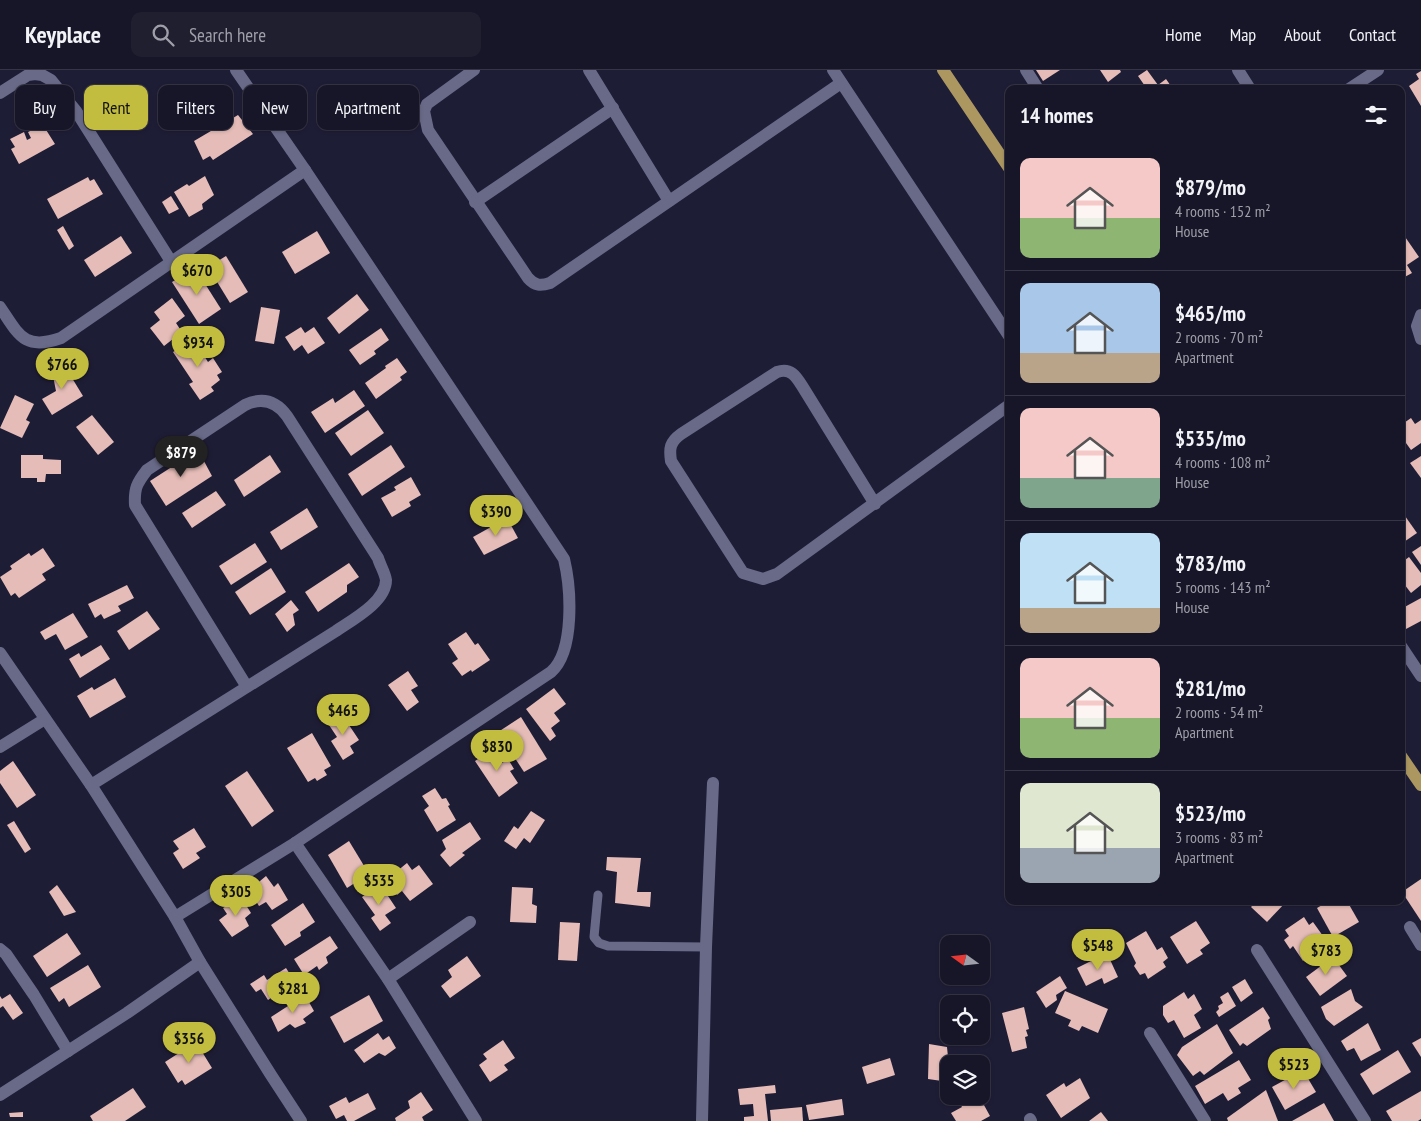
<!DOCTYPE html>
<meta charset="utf-8">
<style>
:root{--surface:#161628;--page:#1f1f30;--text:#f1f3f6;--muted:#9e9fa8;--line:#353545;--accent:#c3bd3f}
body{margin:0;font-family:"PT Sans Narrow",sans-serif;background:var(--page);color:var(--text);height:100vh;display:flex;flex-direction:column;font-size:19px;white-space:nowrap}
*{box-sizing:border-box;margin:0}
p{font-size:16px;color:var(--muted)}
.icon{flex:none;width:28px;height:28px;fill:none;stroke:currentColor;stroke-width:2;stroke-linecap:round;stroke-linejoin:round}
.map{position:relative;flex:1;overflow:hidden}
.drawer{position:absolute;left:1005px;top:15px;width:400px;height:820px;display:flex;flex-direction:column;background:var(--surface);border-radius:10px;box-shadow:0 1px 4px #0004,0 0 0 1px var(--line)}
.drawer>*{flex:none}
.top-card{position:absolute;left:15px;top:15px;width:475px;height:45px;display:flex;gap:10px}
.needle{width:32px;rotate:285deg}
.controls{position:absolute;left:940px;top:865px;display:grid;gap:10px}
.controls a{display:grid;place-items:center;width:50px;height:50px;border-radius:10px;background:var(--surface);box-shadow:0 1px 4px #0004,0 0 0 1px var(--line);font-size:25px}
.price{position:absolute;translate:-50% -42px;padding:0 11px;border-radius:18px;background:var(--accent);color:#111;font-size:16px;line-height:32px;filter:drop-shadow(0 1px 2px #0008)}
.price::after{content:'';position:absolute;left:50%;top:30px;width:15px;height:11px;margin-left:-8px;background:inherit;clip-path:polygon(0 0,100% 0,50% 100%)}
.price.selected{background:#222;color:#fff}
ul{padding:0;list-style:none}
li{display:flex;align-items:center;gap:15px;height:125px;padding:0 15px}
li+li{border-top:1px solid var(--line)}
li span{display:grid;place-items:center;flex:none;width:140px;height:100px;border-radius:10px;color:#555}
li>.icon{margin-inline-start:auto}
span .icon{width:60px;height:60px;fill:#fffc;stroke-width:1}
li b{font-size:21px}
h2{display:flex;justify-content:space-between;align-items:center;height:60px;padding:0 15px;font-size:21px}
.pill{padding:0 18px;border-radius:10px;background:var(--surface);box-shadow:0 1px 4px #0004,0 0 0 1px var(--line);font-size:18px;line-height:45px}
.pill.selected{background:var(--accent);color:#111}
header{display:flex;align-items:center;gap:30px;box-sizing:border-box;height:70px;padding:0 25px;background:var(--surface);border-bottom:1px solid var(--line)}
header strong{font-size:24px}
nav{display:flex;gap:28px;margin-inline-start:auto;font-size:18px}
.search{width:350px;height:45px;background:var(--page);display:flex;align-items:center;gap:12px;box-sizing:border-box;padding:0 18px;border-radius:10px;color:var(--muted);font-size:19px}
.map>svg:first-child{display:block}
.building{fill:#e5bcb7}
.lines{fill:none;stroke-linecap:round;stroke-linejoin:round}
.service{stroke:#696a88;stroke-width:9}
.minor{stroke:#696a88;stroke-width:12}
.primary{stroke:#ac9761;stroke-width:12}
</style>
<header>
<strong>Keyplace</strong>
<div class="search"><svg class="icon" aria-label="search" viewBox="0 0 24 24"><circle cx="10" cy="10" r="6"/><path d="M15 15l6 6"/></svg>Search here</div>
<nav><a>Home</a><a>Map</a><a>About</a><a>Contact</a></nav>
</header>
<div class="map">
<svg width="1421" height="1051" viewBox="0 0 1421 1051">
<rect width="100%" height="100%" fill="#1e1d36"/>
<g class="building">
<polygon points="1036,0 1060,0 1043,11"/>
<polygon points="1100,0 1120,0 1121,2 1108,12"/>
<polygon points="1147,0 1158,15 1166,9 1173,19 1147,19 1138,6"/>
<polygon points="1421,1 1421,36 1409,16 1419,9 1416,4"/>
<polygon points="96,22 103,34 95,39 88,27"/>
<polygon points="238,45 253,64 213,90 210,86 203,90 194,71"/>
<polygon points="43,55 55,74 19,94 11,79 15,77 10,69 24,62 27,70 31,68 28,62"/>
<polygon points="205,106 214,125 202,134 203,139 189,147 174,122 187,114 189,116"/>
<polygon points="88,107 90,111 94,109 103,124 58,149 47,129"/>
<polygon points="171,126 179,139 169,144 162,132"/>
<polygon points="63,156 74,176 69,180 57,160"/>
<polygon points="317,161 330,183 295,204 282,182"/>
<polygon points="1401,161 1419,187 1407,195 1412,203 1401,209"/>
<polygon points="121,166 132,183 95,207 84,190"/>
<polygon points="226,186 248,222 230,233 208,197"/>
<polygon points="195,198 221,239 199,254 172,212"/>
<polygon points="357,224 369,240 339,264 327,248"/>
<polygon points="172,228 185,246 176,253 182,262 164,276 150,258 160,250 154,242"/>
<polygon points="261,237 280,240 274,274 255,271"/>
<polygon points="301,257 305,263 314,257 325,273 308,284 302,275 294,281 285,267"/>
<polygon points="381,258 389,270 374,281 376,284 360,295 349,280"/>
<polygon points="196,267 204,279 201,281 208,292 213,288 222,302 217,305 220,310 211,317 214,321 200,330 189,314 193,312 173,282"/>
<polygon points="397,288 407,302 400,307 402,310 376,329 365,313 386,298 385,296"/>
<polygon points="61,290 83,326 52,345 42,329 56,321 51,296"/>
<polygon points="354,320 365,336 325,363 311,342 333,328 335,333"/>
<polygon points="15,325 34,334 26,350 30,352 22,368 0,358"/>
<polygon points="368,340 384,363 351,386 335,363"/>
<polygon points="92,345 114,372 98,385 76,357"/>
<polygon points="1411,348 1415,354 1421,350 1421,373 1411,380 1401,366 1401,355"/>
<polygon points="391,375 405,397 362,426 348,404"/>
<polygon points="198,380 212,406 166,436 150,411"/>
<polygon points="21,385 43,385 43,389 61,390 61,404 46,404 45,412 37,412 37,408 21,408"/>
<polygon points="270,385 281,402 244,427 234,410"/>
<polygon points="1421,386 1421,408 1410,393"/>
<polygon points="411,407 421,425 409,432 411,436 392,447 381,428 396,420 394,417"/>
<polygon points="216,421 226,435 192,458 182,443"/>
<polygon points="307,438 318,457 281,480 270,462"/>
<polygon points="1405,446 1417,463 1401,474 1401,448"/>
<polygon points="507,448 518,468 484,485 473,467"/>
<polygon points="255,473 267,492 231,515 219,496"/>
<polygon points="1421,476 1421,495 1412,482"/>
<polygon points="43,478 55,496 42,504 46,510 19,528 15,523 11,526 0,507 12,499 10,496 29,483 31,486"/>
<polygon points="1409,487 1421,503 1421,515 1411,523 1401,510 1401,493"/>
<polygon points="349,493 359,507 347,515 347,522 318,542 305,522"/>
<polygon points="271,498 286,522 250,545 235,522"/>
<polygon points="127,515 134,528 118,536 121,541 104,549 101,544 95,548 88,534"/>
<polygon points="1421,528 1421,551 1406,559 1401,550 1401,539"/>
<polygon points="291,530 299,540 293,544 295,555 287,562 275,544"/>
<polygon points="147,541 160,559 129,580 117,561"/>
<polygon points="73,543 88,567 65,580 56,564 45,570 40,562"/>
<polygon points="466,562 475,575 478,573 490,590 472,602 471,600 462,606 452,593 458,589 448,574"/>
<polygon points="101,575 110,589 80,608 69,589 79,583 81,587"/>
<polygon points="408,601 418,616 411,620 419,632 407,641 388,615"/>
<polygon points="115,608 126,627 90,648 77,626 92,617 94,620"/>
<polygon points="554,618 566,634 554,643 560,651 551,658 556,666 550,671 526,639"/>
<polygon points="341,643 359,670 350,676 354,683 343,690 331,671 337,667 327,652"/>
<polygon points="521,647 547,689 524,702 498,662"/>
<polygon points="312,663 331,696 324,700 327,705 317,711 315,708 308,712 287,678"/>
<polygon points="493,679 502,693 508,689 514,699 510,701 518,713 499,727 475,691"/>
<polygon points="13,691 36,725 17,738 0,713 0,701"/>
<polygon points="247,701 274,741 252,757 225,716"/>
<polygon points="435,718 442,729 446,728 450,735 448,736 456,750 437,762 424,740 429,736 422,726"/>
<polygon points="531,741 545,750 530,773 524,768 516,779 504,771 514,756 518,759"/>
<polygon points="14,751 31,779 25,783 7,755"/>
<polygon points="470,752 481,769 462,783 465,785 450,797 440,785 446,779 442,770"/>
<polygon points="194,758 206,777 196,783 200,788 183,799 173,783 179,779 173,771"/>
<polygon points="349,771 369,804 347,818 328,785"/>
<polygon points="607,787 641,788 637,822 651,822 650,837 615,833 617,802 606,800"/>
<polygon points="407,793 412,800 419,795 433,814 410,831 402,821 397,825 386,810"/>
<polygon points="266,806 274,817 278,813 288,830 272,840 266,832 259,836 249,820"/>
<polygon points="1421,809 1421,851 1402,822"/>
<polygon points="380,814 396,838 385,845 391,853 380,861 371,848 375,845 362,827"/>
<polygon points="57,815 76,842 64,846 49,822"/>
<polygon points="512,817 533,818 532,834 537,836 536,853 510,852"/>
<polygon points="241,827 251,843 245,848 249,856 232,867 219,850 227,844 223,838"/>
<polygon points="1257,831 1287,831 1267,852 1251,837"/>
<polygon points="1329,831 1347,831 1359,852 1333,867 1317,838"/>
<polygon points="303,833 315,852 300,862 301,866 285,876 271,855"/>
<polygon points="1304,847 1309,855 1313,852 1323,866 1316,871 1321,879 1303,891 1293,876 1290,879 1284,870 1289,866 1285,860"/>
<polygon points="1196,851 1210,873 1200,880 1203,884 1187,894 1170,867"/>
<polygon points="560,852 580,853 577,891 558,890"/>
<polygon points="1146,861 1157,880 1162,877 1168,888 1163,892 1166,897 1148,909 1145,903 1140,905 1134,896 1136,893 1126,873"/>
<polygon points="67,863 81,884 47,907 33,886"/>
<polygon points="330,866 338,878 326,887 328,893 319,900 317,896 304,905 294,889"/>
<polygon points="1107,883 1118,907 1104,914 1102,908 1086,916 1077,898"/>
<polygon points="467,886 481,906 450,928 441,916 452,907 448,900"/>
<polygon points="1333,887 1347,906 1320,926 1306,907"/>
<polygon points="88,895 101,917 69,937 64,928 59,932 50,918"/>
<polygon points="286,898 295,912 268,930 261,919 256,922 250,914 264,905 267,910"/>
<polygon points="1060,906 1067,918 1056,925 1057,930 1046,938 1036,922"/>
<polygon points="1245,909 1253,923 1241,932 1232,917"/>
<polygon points="1351,919 1355,931 1363,937 1334,956 1326,949 1321,937"/>
<polygon points="1065,921 1108,939 1098,963 1082,956 1079,961 1068,956 1071,950 1055,943"/>
<polygon points="1184,922 1188,929 1194,924 1202,939 1194,945 1201,958 1184,968 1174,950 1168,953 1163,945 1163,936"/>
<polygon points="1228,922 1236,936 1219,947 1216,942 1219,939 1218,936 1223,933 1220,927"/>
<polygon points="10,924 23,943 13,950 3,936 0,938 0,926 2,929"/>
<polygon points="305,925 314,941 303,949 306,953 295,958 290,954 278,962 271,947"/>
<polygon points="369,925 383,951 344,973 330,947"/>
<polygon points="1024,937 1029,959 1026,960 1028,966 1025,967 1027,978 1012,982 1002,943"/>
<polygon points="1263,937 1270,948 1268,950 1271,959 1247,976 1243,973 1240,976 1229,960"/>
<polygon points="1368,953 1381,980 1361,991 1354,978 1347,981 1341,971"/>
<polygon points="1217,954 1233,983 1204,1005 1200,1001 1193,1006 1177,985 1182,977"/>
<polygon points="378,963 383,970 389,966 396,978 385,986 379,983 364,993 354,980"/>
<polygon points="1421,968 1421,987 1412,973"/>
<polygon points="503,970 515,988 504,995 508,1000 490,1012 479,995 487,989 483,984"/>
<polygon points="196,972 212,998 185,1015 182,1010 178,1013 165,992"/>
<polygon points="929,974 947,977 948,987 960,989 960,994 949,994 949,1012 928,1009"/>
<polygon points="1398,980 1411,1002 1373,1025 1360,1004"/>
<polygon points="890,988 895,1005 867,1014 862,997"/>
<polygon points="1239,990 1251,1010 1238,1018 1241,1023 1228,1031 1223,1023 1205,1034 1195,1016"/>
<polygon points="1303,1000 1316,1022 1285,1040 1272,1017"/>
<polygon points="1080,1008 1090,1028 1061,1048 1046,1025 1064,1013 1066,1017"/>
<polygon points="775,1015 776,1023 765,1024 768,1051 744,1051 744,1047 754,1046 753,1034 740,1035 738,1019"/>
<polygon points="133,1018 146,1037 125,1051 93,1051 90,1046"/>
<polygon points="1266,1020 1278,1051 1228,1051 1227,1048"/>
<polygon points="1421,1021 1421,1049 1418,1051 1392,1051 1386,1041"/>
<polygon points="421,1022 433,1040 422,1047 424,1051 396,1051 395,1048 410,1038 408,1031"/>
<polygon points="368,1023 376,1039 354,1051 347,1051 344,1045 336,1049 329,1036 346,1027 349,1033"/>
<polygon points="958,1026 970,1026 973,1030 979,1026 990,1046 981,1051 956,1051 951,1043 962,1037 956,1027"/>
<polygon points="842,1029 844,1045 809,1050 806,1035"/>
<polygon points="1324,1033 1334,1051 1292,1051"/>
<polygon points="802,1037 803,1051 771,1051 770,1040"/>
<polygon points="23,1042 23,1047 10,1047 9,1043"/>
<polygon points="1101,1042 1108,1051 1089,1051"/>
</g>
<g class="lines">
<polyline class="service" points="598,825 594,867 599,873 608,876 706,877"/>
<g class="minor">
<path d="M 474,0 L 427,34 L 424,41 L 428,60 L 528,208 C 535,216 541,216 550,213 L 841,13"/>
<polyline points="589,0 669,131"/>
<polyline points="833,0 1009,266"/>
<polyline points="1026,0 1038,19"/>
<polyline points="1238,0 1250,19"/>
<polyline points="1349,19 1378,0"/>
<polyline points="0,23 28,5 35,4 42,5 51,10 76,41 172,193"/>
<polyline points="475,132 613,38"/>
<path d="M 0,237 C 19,265 24,281 61,268 L 305,100"/>
<polyline points="1421,245 1417,256 1421,269"/>
<path d="M 875,434 L 804,319 C 797,308 792,297 777,302 L 681,364 C 670,372 669,378 671,391 L 743,503 L 763,509 L 777,504 L 1009,335"/>
<polyline points="1401,576 1421,606"/>
<polyline points="0,583 91,715 175,847 200,892 271,1005 301,1051"/>
<polyline points="0,677 45,649"/>
<path d="M 91,715 L 336,561 C 352,550 386,532 386,510 C 385,503 380,495 378,488 L 287,346 C 276,331 262,327 245,335 L 147,400 C 137,413 134,418 135,435 L 247,617"/>
<polyline points="295,773 388,909 476,1051"/>
<path d="M 175,847 L 295,773 L 551,602 C 575,581 571,518 564,489 L 305,100 L 236,0"/>
<polyline points="1410,857 1421,875"/>
<polyline points="0,879 6,884 34,925 68,981"/>
<polyline points="1257,880 1365,1051"/>
<polyline points="388,909 470,852"/>
<polyline points="1150,963 1205,1051"/>
<polyline points="0,1025 127,943 200,892"/>
<polyline points="1030,1049 1031,1051"/>
<polyline points="702,1051 706,877 713,713"/>
</g>
<g class="primary">
<polyline points="943,0 1009,98"/>
<polyline points="1401,686 1421,715"/>
</g>
</g>
</svg>
<div class="controls">
<a><svg class="needle" viewBox="-14 -14 28 28"><path d="M0-13l5 13h-10z" fill="#e53935"/><path d="M0 13l5-13h-10z" fill="#9e9fa8"/></svg></a>
<a><svg class="icon" aria-label="locate" viewBox="0 0 24 24"><circle cx="12" cy="12" r="6"/><path d="M12 2v4M12 18v4M2 12h4M18 12h4"/></svg></a>
<a><svg class="icon" aria-label="layers" viewBox="0 0 24 24"><path d="M12 4l9 5-9 5-9-5zM3 14l9 5 9-5"/></svg></a>
</div>
<b class="price" style="left:197px;top:226px">$670</b>
<b class="price" style="left:198px;top:298px">$934</b>
<b class="price" style="left:62px;top:320px">$766</b>
<b class="price selected" style="left:181px;top:408px">$879</b>
<b class="price" style="left:496px;top:467px">$390</b>
<b class="price" style="left:343px;top:666px">$465</b>
<b class="price" style="left:497px;top:702px">$830</b>
<b class="price" style="left:379px;top:836px">$535</b>
<b class="price" style="left:236px;top:847px">$305</b>
<b class="price" style="left:1098px;top:901px">$548</b>
<b class="price" style="left:1326px;top:906px">$783</b>
<b class="price" style="left:293px;top:944px">$281</b>
<b class="price" style="left:189px;top:994px">$356</b>
<b class="price" style="left:1294px;top:1020px">$523</b>
<div class="top-card">
<a class="pill">Buy</a>
<a class="pill selected">Rent</a>
<a class="pill">Filters</a>
<a class="pill">New</a>
<a class="pill">Apartment</a>
</div>
<section class="drawer">
<h2>14 homes<svg class="icon" aria-label="filters" viewBox="0 0 24 24"><path d="M4 7h16M4 17h16"/><circle cx="9" cy="7" r="2"/><circle cx="15" cy="17" r="2"/></svg></h2>
<ul>
<li><span style="background:linear-gradient(#f6c9c9 60%,#8fb573 0)"><svg class="icon" aria-label="home" viewBox="0 0 24 24"><path d="M3 11l9-7 9 7M6 9v11h12V9"/></svg></span><div><b>$879/mo</b><p>4 rooms · 152 m²</p><p>House</p></div></li>
<li><span style="background:linear-gradient(#a9c7e8 70%,#b9a48a 0)"><svg class="icon" aria-label="home" viewBox="0 0 24 24"><path d="M3 11l9-7 9 7M6 9v11h12V9"/></svg></span><div><b>$465/mo</b><p>2 rooms · 70 m²</p><p>Apartment</p></div></li>
<li><span style="background:linear-gradient(#f6c9c9 70%,#7fa58c 0)"><svg class="icon" aria-label="home" viewBox="0 0 24 24"><path d="M3 11l9-7 9 7M6 9v11h12V9"/></svg></span><div><b>$535/mo</b><p>4 rooms · 108 m²</p><p>House</p></div></li>
<li><span style="background:linear-gradient(#bfe0f5 75%,#b9a48a 0)"><svg class="icon" aria-label="home" viewBox="0 0 24 24"><path d="M3 11l9-7 9 7M6 9v11h12V9"/></svg></span><div><b>$783/mo</b><p>5 rooms · 143 m²</p><p>House</p></div></li>
<li><span style="background:linear-gradient(#f6c9c9 60%,#8fb573 0)"><svg class="icon" aria-label="home" viewBox="0 0 24 24"><path d="M3 11l9-7 9 7M6 9v11h12V9"/></svg></span><div><b>$281/mo</b><p>2 rooms · 54 m²</p><p>Apartment</p></div></li>
<li><span style="background:linear-gradient(#dfe7d0 65%,#9aa5b1 0)"><svg class="icon" aria-label="home" viewBox="0 0 24 24"><path d="M3 11l9-7 9 7M6 9v11h12V9"/></svg></span><div><b>$523/mo</b><p>3 rooms · 83 m²</p><p>Apartment</p></div></li>
</ul>
</section>
</div>
